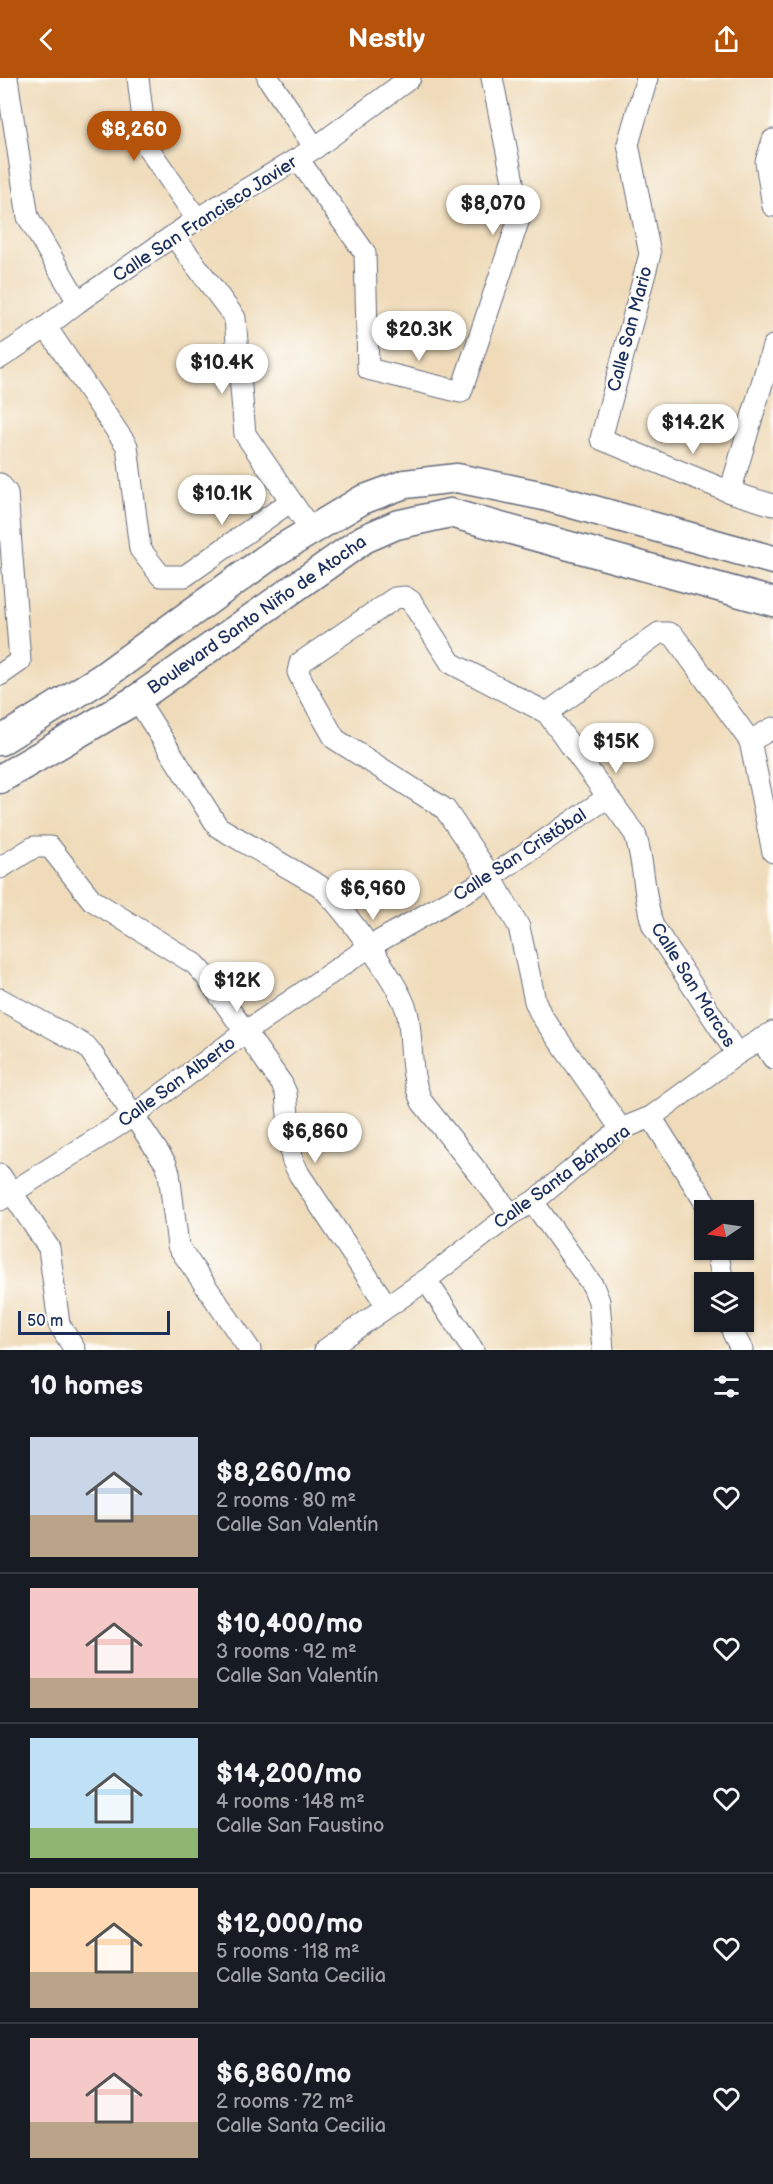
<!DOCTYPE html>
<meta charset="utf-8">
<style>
:root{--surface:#171b24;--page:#242831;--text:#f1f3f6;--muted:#9ea1a6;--line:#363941;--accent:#b45309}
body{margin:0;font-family:"Balsamiq Sans",sans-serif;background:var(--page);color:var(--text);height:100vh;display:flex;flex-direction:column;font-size:22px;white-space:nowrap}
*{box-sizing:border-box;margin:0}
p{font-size:20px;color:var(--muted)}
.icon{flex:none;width:33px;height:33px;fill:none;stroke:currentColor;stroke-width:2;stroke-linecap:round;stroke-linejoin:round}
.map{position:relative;height:1272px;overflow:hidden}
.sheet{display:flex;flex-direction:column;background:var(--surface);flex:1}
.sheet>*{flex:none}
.needle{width:39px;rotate:257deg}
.buttons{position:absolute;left:694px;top:1122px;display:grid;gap:12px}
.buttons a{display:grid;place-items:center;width:60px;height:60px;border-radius:0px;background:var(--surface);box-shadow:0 2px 4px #0004;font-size:30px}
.scale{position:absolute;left:18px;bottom:15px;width:152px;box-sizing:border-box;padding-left:6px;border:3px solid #1b2f5e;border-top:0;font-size:16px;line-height:21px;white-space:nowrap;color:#1b2f5e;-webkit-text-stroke:4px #fdfcf7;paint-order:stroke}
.price{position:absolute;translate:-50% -51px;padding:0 14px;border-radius:21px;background:#fff;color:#222;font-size:20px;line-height:39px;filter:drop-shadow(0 2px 3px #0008)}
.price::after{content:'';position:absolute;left:50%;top:36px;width:18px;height:14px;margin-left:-9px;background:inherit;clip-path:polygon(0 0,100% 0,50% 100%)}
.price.active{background:var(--accent);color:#fff}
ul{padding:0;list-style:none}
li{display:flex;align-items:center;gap:18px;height:150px;padding:0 30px}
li+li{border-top:2px solid var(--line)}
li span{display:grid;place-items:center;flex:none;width:168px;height:120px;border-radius:0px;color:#555}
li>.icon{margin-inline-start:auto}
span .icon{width:72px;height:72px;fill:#fffc;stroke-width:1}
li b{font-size:26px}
h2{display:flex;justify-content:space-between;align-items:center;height:72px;padding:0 30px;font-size:26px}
header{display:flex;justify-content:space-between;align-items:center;height:78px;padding:0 30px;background:var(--accent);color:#fff;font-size:27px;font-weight:800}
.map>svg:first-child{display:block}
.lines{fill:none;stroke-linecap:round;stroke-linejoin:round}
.street-casing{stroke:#656b7e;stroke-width:23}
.secondary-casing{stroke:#656b7e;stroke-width:31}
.street{stroke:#fff;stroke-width:21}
.secondary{stroke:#fff;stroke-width:28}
.labels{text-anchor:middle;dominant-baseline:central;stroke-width:4.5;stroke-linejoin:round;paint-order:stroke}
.street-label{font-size:18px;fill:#1b2f5e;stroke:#fdfcf7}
</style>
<header><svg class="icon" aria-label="back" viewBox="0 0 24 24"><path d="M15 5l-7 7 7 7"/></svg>Nestly<svg class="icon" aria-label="share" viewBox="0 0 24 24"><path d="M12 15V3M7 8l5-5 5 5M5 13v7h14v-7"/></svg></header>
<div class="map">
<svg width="773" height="1272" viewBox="0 0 773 1272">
<rect width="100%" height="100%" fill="#fdfcf7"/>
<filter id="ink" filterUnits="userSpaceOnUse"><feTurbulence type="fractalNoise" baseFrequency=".0167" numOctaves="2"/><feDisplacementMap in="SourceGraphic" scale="12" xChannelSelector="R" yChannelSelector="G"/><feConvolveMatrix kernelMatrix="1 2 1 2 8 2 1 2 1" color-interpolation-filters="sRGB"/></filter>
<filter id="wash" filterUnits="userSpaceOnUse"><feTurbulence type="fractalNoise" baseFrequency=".008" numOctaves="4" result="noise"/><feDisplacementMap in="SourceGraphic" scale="24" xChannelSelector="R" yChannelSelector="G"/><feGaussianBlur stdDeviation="1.35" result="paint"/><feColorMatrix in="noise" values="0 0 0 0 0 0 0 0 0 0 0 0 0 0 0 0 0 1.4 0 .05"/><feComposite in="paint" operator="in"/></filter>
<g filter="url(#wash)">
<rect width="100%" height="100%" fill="#efdbba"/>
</g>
<g filter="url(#ink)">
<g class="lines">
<g class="street-casing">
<g id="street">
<polyline points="7,0 28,139 78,224"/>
<polyline points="138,0 146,67 197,141"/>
<polyline points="268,0 315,70"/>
<polyline points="647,0 628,66 650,176 601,361 730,414 773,427"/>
<polyline points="773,62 766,84 773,128"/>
<polyline points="298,81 365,175 368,291 461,314 520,138 492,0"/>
<polyline points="174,158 235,240 245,356 311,452"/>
<polyline points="46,249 127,368 140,471 161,498 185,498 291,423"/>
<polyline points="0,280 46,249 78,224 197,141 315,70 410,0"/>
<polyline points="0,406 7,415 20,583 0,597"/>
<polyline points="730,414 773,268"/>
<path d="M 137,621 L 218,749 L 320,808 C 343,830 403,909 408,938 C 413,967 409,997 422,1024 L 511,1136"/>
<polyline points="547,635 659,555 668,555 674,558 750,663 773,774"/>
<polyline points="750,663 773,650"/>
<polyline points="0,790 34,769 50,769 92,822 195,886 205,897 282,1006 286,1015 292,1081 299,1096 387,1228"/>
<polyline points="0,921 86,968 91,974 166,1086 169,1095 178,1168 250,1272"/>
<polyline points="761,961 773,980"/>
<polyline points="651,1039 710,1132"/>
<path d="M 621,1051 L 541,937 L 535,923 L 519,849 L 491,799 L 445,731 L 335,661 L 303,605 L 298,594 L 300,585 L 395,520 L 405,519 L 411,523 L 451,585 L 547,635 L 635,756 C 645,786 643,818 653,848 L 737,976"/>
<polyline points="0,1097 49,1170 59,1246 75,1272"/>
<polyline points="0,1122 133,1038 245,954 369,869 491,799 608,719"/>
<polyline points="533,1124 593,1208 599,1223 603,1272"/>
<polyline points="717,1172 723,1204"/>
<polyline points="426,1202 473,1272"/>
<polyline points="730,1244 733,1255 742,1272"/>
<polyline points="325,1272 426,1202 511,1136 533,1124 621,1051 651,1039 737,976 773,954"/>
</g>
</g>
<g class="secondary-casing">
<g id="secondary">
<polyline points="0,663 100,601 274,475 362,422 405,406 457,400 544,418 773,482"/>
<polyline points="0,701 137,621 364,461 396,447 450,435 773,524"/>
</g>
</g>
<use href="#street" class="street"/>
<use href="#secondary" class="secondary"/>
</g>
</g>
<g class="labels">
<g class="street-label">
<text transform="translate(205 141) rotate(-33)">Calle San Francisco Javier</text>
<text transform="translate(630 251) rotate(-75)">Calle San Mario</text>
<text transform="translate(257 537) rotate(-35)">Boulevard Santo Niño de Atocha</text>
<text transform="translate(520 777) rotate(-33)">Calle San Cristóbal</text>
<text transform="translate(693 907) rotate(58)">Calle San Marcos</text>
<text transform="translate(177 1004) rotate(-36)">Calle San Alberto</text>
<text transform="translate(562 1099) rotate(-36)">Calle Santa Bárbara</text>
</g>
</g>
</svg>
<div class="buttons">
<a><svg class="needle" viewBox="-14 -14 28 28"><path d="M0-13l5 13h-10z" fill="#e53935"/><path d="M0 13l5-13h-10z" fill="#9ea1a6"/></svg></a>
<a><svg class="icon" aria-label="layers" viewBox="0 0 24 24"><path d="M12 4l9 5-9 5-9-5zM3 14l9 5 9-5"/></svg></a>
</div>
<div class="scale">50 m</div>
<b class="price active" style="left:134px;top:84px">$8,260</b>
<b class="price" style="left:493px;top:158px">$8,070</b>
<b class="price" style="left:419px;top:284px">$20.3K</b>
<b class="price" style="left:222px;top:317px">$10.4K</b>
<b class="price" style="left:693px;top:377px">$14.2K</b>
<b class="price" style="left:222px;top:448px">$10.1K</b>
<b class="price" style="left:616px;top:696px">$15K</b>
<b class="price" style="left:373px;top:843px">$6,960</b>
<b class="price" style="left:237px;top:935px">$12K</b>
<b class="price" style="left:315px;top:1086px">$6,860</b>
</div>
<section class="sheet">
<h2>10 homes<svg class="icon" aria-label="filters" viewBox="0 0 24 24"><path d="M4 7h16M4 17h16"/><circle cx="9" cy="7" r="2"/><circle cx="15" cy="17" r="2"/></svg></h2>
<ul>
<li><span style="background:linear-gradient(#c9d6e8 65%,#b9a48a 0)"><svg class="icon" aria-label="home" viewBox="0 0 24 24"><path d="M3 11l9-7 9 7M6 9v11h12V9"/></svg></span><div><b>$8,260/mo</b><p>2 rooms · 80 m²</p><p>Calle San Valentín</p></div><svg class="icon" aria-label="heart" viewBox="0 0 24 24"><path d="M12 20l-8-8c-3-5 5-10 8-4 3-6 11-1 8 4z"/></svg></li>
<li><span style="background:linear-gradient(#f6c9c9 75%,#b9a48a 0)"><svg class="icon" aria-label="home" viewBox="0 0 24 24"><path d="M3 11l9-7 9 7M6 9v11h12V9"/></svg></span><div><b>$10,400/mo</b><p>3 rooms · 92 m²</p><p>Calle San Valentín</p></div><svg class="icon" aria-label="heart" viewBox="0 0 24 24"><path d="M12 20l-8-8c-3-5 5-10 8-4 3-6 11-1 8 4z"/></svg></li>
<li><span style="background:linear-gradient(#bfe0f5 75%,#8fb573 0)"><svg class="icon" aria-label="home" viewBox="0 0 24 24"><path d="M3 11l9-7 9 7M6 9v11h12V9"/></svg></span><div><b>$14,200/mo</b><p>4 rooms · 148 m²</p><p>Calle San Faustino</p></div><svg class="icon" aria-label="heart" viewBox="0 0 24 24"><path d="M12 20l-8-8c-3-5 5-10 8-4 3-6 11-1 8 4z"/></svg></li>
<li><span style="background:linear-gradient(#ffd9b3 70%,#b9a48a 0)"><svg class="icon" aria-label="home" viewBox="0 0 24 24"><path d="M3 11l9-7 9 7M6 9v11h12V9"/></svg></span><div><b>$12,000/mo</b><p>5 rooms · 118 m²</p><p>Calle Santa Cecilia</p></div><svg class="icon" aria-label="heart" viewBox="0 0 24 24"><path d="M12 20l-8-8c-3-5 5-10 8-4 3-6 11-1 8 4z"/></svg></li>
<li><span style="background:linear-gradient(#f6c9c9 70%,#b9a48a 0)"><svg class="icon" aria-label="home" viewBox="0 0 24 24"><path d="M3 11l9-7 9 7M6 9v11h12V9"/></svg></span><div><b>$6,860/mo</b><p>2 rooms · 72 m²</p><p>Calle Santa Cecilia</p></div><svg class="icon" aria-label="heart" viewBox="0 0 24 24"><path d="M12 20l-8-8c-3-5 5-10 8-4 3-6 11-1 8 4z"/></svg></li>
</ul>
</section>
